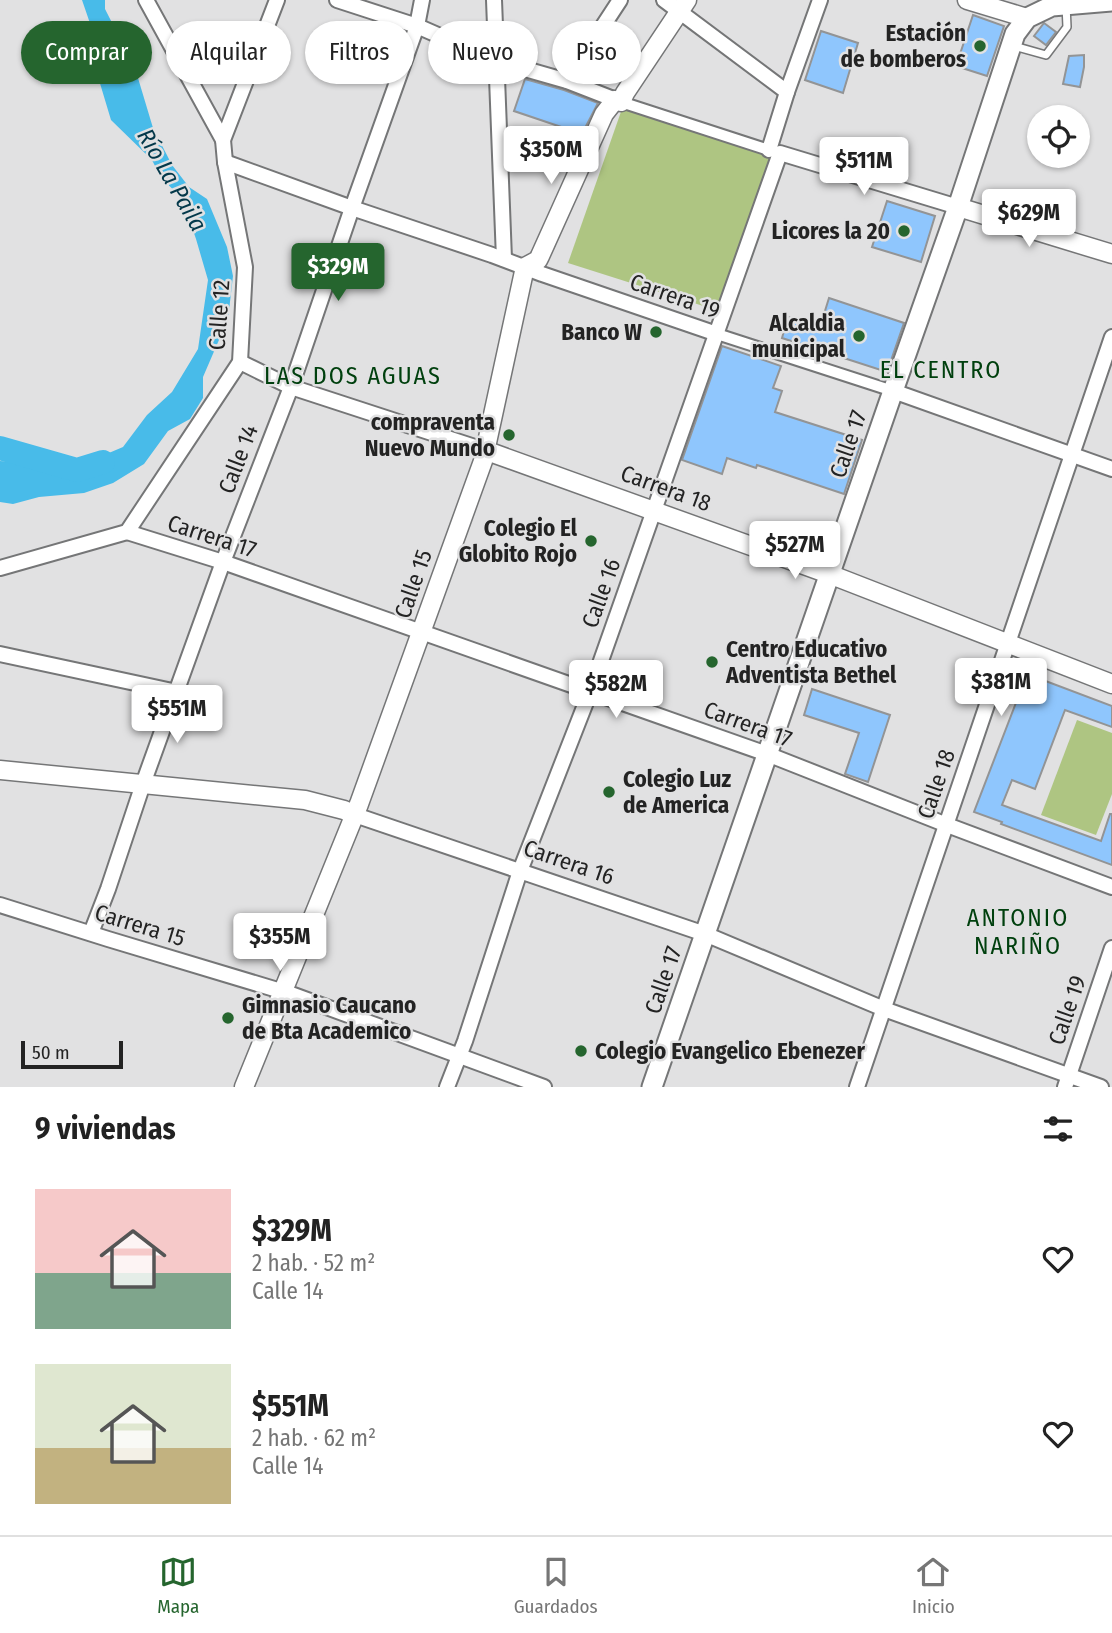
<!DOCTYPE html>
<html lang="es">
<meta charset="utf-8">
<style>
:root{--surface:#fff;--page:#f2f2f2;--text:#222;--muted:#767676;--line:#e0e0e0;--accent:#25652e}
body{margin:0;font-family:"Fira Sans Condensed",sans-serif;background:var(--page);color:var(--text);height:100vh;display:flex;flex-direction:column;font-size:26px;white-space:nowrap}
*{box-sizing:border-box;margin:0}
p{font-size:23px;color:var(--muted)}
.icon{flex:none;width:38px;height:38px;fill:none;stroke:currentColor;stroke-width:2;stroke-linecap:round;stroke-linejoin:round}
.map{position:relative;height:1087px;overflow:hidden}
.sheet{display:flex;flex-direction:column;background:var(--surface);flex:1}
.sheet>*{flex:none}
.top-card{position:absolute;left:21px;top:21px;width:700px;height:63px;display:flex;gap:14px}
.controls{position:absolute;left:1027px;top:105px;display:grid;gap:14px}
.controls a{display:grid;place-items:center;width:63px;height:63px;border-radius:50%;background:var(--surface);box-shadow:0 2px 5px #0004;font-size:35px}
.scale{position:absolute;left:21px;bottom:18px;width:102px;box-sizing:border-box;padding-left:7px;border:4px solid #232323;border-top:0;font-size:19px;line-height:24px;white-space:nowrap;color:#232323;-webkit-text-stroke:5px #e1e1e2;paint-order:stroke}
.price{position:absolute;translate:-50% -60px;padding:0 16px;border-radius:7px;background:#fff;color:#222;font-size:23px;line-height:46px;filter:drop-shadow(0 2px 4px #0008)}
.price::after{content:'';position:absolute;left:50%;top:42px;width:21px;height:16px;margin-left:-10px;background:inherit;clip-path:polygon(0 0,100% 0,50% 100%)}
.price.selected{background:var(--accent);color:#fff}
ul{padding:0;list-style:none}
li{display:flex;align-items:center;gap:21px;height:175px;padding:0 35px}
li span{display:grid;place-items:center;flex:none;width:196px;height:140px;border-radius:0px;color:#555}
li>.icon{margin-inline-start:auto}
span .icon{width:84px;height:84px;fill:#fffc;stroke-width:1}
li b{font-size:30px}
h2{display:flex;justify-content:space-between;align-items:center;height:84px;padding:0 35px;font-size:30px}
.chip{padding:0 24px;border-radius:32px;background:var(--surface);box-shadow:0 2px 5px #0004;font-size:24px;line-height:63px}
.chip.selected{background:var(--accent);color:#fff}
.tab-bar{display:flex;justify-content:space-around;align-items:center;height:98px;border-top:2px solid var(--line);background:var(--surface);font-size:19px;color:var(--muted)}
.tab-bar a{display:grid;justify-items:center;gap:4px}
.tab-bar .selected{color:var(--accent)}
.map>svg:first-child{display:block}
.green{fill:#aec582}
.water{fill:#48bbe9}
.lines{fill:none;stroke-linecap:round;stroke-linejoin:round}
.river{stroke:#48bbe9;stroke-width:24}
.building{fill:#8fc6fd;stroke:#939495;stroke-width:2}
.service-casing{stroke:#757677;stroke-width:10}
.pedestrian-casing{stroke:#757677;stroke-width:14}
.minor-casing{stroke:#757677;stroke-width:18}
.tertiary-casing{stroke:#757677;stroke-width:21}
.secondary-casing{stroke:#757677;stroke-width:23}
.service{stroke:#fff;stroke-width:7}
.pedestrian{stroke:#fff;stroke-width:10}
.minor{stroke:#fff;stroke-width:14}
.tertiary{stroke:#fff;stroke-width:18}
.secondary{stroke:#fff;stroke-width:19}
.poi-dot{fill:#25652e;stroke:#e1e1e2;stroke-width:2.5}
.labels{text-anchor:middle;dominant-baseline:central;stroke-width:5;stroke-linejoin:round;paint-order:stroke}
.poi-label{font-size:23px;font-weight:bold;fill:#232323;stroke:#e1e1e2;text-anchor:end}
.street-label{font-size:23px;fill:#232323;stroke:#e1e1e2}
.water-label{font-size:24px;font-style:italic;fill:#03384a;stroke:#e1e1e2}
.neighbourhood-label{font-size:24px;letter-spacing:2px;fill:#00400e;stroke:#e1e1e2}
</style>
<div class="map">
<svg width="1112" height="1087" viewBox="0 0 1112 1087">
<rect width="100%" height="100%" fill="#e1e1e2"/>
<g class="green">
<polygon points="623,106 771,154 719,311 568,263"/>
<polygon points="1077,720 1112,733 1112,794 1096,835 1041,815"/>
</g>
<polygon class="water" points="82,0 105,0 105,9 135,68 153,128 172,165 189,187 207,199 227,247 233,276 228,319 203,377 203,398 190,419 168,431 144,464 113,483 84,493 39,497 13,504 0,502 0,461 25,463 47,470 71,469 123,447 147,415 172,392 198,349 208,280 196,239 182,198 161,178 152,160 111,120 99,80 99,60 94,35"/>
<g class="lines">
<polyline class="river" points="0,448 77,470 103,462"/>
</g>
<g class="building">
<polygon points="973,15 1004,26 987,76 956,66"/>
<polygon points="1044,23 1056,32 1046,45 1034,36"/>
<polygon points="821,31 858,43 843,93 805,80"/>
<polygon points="1084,55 1084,67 1080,87 1063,84 1069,56"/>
<polygon points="525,79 564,90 598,103 582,134 514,111"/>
<polygon points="887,201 935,216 921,262 872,247"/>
<polygon points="829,298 904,323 887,372 782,338 788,317 820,327"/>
<polygon points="722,346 781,366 773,388 782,391 775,412 862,440 844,494 757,465 756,468 727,458 722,474 682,460"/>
<polygon points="1027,674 1112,706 1112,727 1065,710 1035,789 1012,780 1002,805 1101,841 1110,814 1112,814 1112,865 1001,824 1002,822 974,812"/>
<polygon points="812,689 890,715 868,782 845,774 859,733 804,715"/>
</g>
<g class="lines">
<g class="service-casing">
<polyline id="service" points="1014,46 1046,55 1067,27 1066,5"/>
</g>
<g class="pedestrian-casing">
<g id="pedestrian">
<polyline points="621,102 775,152"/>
<polyline points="717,334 893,391"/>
</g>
</g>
<g class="minor-casing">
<g id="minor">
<polyline points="337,0 417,26 497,61 567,81 621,102"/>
<polyline points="494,0 504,259"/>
<polyline points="664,0 787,92"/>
<polyline points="567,81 620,0"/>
<polyline points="223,140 277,0"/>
<polyline points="769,150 787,92 820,0"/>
<polyline points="225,162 352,208 492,255 542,274 717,334"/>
<polyline points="240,362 291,387 487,451"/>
<polyline points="893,391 1112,469"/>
<polyline points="127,532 223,562 767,754 947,825 1112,887"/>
<polyline points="0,568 127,532 240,362 245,267 225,162 223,140 146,0"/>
<polyline points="0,654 177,692"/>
<polyline points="355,815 705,934 884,1009 1101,1087"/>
<polyline points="0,905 108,939 291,994 544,1087"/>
<polyline points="91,933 108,889 143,784 223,562 291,387 352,208 417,26 422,0"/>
<polyline points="447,1087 465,1041 520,871 590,692 780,153 958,207"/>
<polyline points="857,1087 1112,337"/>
<polyline points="1065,1087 1112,948"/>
</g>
</g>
<g class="tertiary-casing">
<g id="tertiary">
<polyline points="967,0 1027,18"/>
<polyline points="621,102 625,93 687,0"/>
<polyline points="958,207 1112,254"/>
<polyline points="487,451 829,574 1112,684"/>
<polyline points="0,770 305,800 344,810 355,815"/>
<polyline points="244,1087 359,804 483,461 525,267 538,260 540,256 604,114 615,100"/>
</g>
</g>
<g class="secondary-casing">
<polyline id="secondary" points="652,1087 893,391 958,207 1015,34 1027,18 1052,6 1112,1"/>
</g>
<use href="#service" class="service"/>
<use href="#pedestrian" class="pedestrian"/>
<use href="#minor" class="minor"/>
<use href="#tertiary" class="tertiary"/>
<use href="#secondary" class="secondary"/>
</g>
<g class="poi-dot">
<circle cx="980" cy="46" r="7"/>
<circle cx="904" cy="231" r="7"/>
<circle cx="656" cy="332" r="7"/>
<circle cx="859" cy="336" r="7"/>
<circle cx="509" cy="435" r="7"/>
<circle cx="591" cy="541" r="7"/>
<circle cx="712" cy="662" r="7"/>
<circle cx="609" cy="792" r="7"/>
<circle cx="228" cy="1018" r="7"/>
<circle cx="581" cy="1051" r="7"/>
</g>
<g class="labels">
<g class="poi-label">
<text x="966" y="33">Estación<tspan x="966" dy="26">de bomberos</tspan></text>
<text x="890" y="231">Licores la 20</text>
<text x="845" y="323">Alcaldia<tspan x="845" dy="26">municipal</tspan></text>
<text x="642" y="332">Banco W</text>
<text x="495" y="422">compraventa<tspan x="495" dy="26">Nuevo Mundo</tspan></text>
<text x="577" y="528">Colegio El<tspan x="577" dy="26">Globito Rojo</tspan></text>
<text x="726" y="649" text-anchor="start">Centro Educativo<tspan x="726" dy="26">Adventista Bethel</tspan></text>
<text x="623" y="779" text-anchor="start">Colegio Luz<tspan x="623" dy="26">de America</tspan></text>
<text x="242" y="1005" text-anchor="start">Gimnasio Caucano<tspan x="242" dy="26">de Bta Academico</tspan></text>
<text x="595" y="1051" text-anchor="start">Colegio Evangelico Ebenezer</text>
</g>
<g class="street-label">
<text transform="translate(675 296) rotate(19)">Carrera 19</text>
<text transform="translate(219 315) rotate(-86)">Calle 12</text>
<text transform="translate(848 444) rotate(-71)">Calle 17</text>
<text transform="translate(238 459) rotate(-69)">Calle 14</text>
<text transform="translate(666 488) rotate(20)">Carrera 18</text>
<text transform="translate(212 536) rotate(18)">Carrera 17</text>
<text transform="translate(413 584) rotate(-71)">Calle 15</text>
<text transform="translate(601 593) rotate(-70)">Calle 16</text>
<text transform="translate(748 724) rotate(20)">Carrera 17</text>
<text transform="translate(936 784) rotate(-71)">Calle 18</text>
<text transform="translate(569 862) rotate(19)">Carrera 16</text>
<text transform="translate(140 925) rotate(17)">Carrera 15</text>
<text transform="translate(663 980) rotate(-71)">Calle 17</text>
<text transform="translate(1067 1010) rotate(-71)">Calle 19</text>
</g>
<g class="water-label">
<text transform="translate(172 180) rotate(60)">Río La Paila</text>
</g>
<g class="neighbourhood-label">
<text x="941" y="370">EL CENTRO</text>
<text x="353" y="376">LAS DOS AGUAS</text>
<text x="1018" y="918">ANTONIO<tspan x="1018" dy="28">NARIÑO</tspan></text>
</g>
</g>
</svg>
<div class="controls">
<a><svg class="icon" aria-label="locate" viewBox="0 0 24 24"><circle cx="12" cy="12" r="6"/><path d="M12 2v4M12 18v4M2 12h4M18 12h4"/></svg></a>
</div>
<div class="scale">50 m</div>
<b class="price" style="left:551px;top:186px">$350M</b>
<b class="price" style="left:864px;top:197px">$511M</b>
<b class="price" style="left:1029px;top:249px">$629M</b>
<b class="price selected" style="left:338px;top:303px">$329M</b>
<b class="price" style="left:795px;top:581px">$527M</b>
<b class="price" style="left:1001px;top:718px">$381M</b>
<b class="price" style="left:616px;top:720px">$582M</b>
<b class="price" style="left:177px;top:745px">$551M</b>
<b class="price" style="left:280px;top:973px">$355M</b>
<div class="top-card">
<a class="chip selected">Comprar</a>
<a class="chip">Alquilar</a>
<a class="chip">Filtros</a>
<a class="chip">Nuevo</a>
<a class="chip">Piso</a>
</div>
</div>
<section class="sheet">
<h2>9 viviendas<svg class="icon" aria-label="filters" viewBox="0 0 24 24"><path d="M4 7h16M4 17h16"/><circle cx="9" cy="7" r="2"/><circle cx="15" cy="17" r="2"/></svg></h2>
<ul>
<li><span style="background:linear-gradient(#f6c9c9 60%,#7fa58c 0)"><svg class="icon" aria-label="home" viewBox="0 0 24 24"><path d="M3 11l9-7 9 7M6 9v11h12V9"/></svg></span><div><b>$329M</b><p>2 hab. · 52 m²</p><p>Calle 14</p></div><svg class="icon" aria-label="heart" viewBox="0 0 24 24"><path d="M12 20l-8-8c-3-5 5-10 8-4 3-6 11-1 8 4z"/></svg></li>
<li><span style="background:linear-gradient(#dfe7d0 60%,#c2b280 0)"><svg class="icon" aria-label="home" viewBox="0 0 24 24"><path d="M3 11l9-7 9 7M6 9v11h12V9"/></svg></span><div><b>$551M</b><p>2 hab. · 62 m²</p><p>Calle 14</p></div><svg class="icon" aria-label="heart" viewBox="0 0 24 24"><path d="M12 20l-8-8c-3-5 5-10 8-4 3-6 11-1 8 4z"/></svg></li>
</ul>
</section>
<nav class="tab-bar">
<a class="selected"><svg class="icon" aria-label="map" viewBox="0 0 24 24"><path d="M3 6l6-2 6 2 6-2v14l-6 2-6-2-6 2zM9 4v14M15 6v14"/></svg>Mapa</a>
<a><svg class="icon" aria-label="saved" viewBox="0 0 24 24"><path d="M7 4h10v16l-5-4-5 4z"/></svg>Guardados</a>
<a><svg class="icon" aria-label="home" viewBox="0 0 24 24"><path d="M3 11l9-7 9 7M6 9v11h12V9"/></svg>Inicio</a>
</nav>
